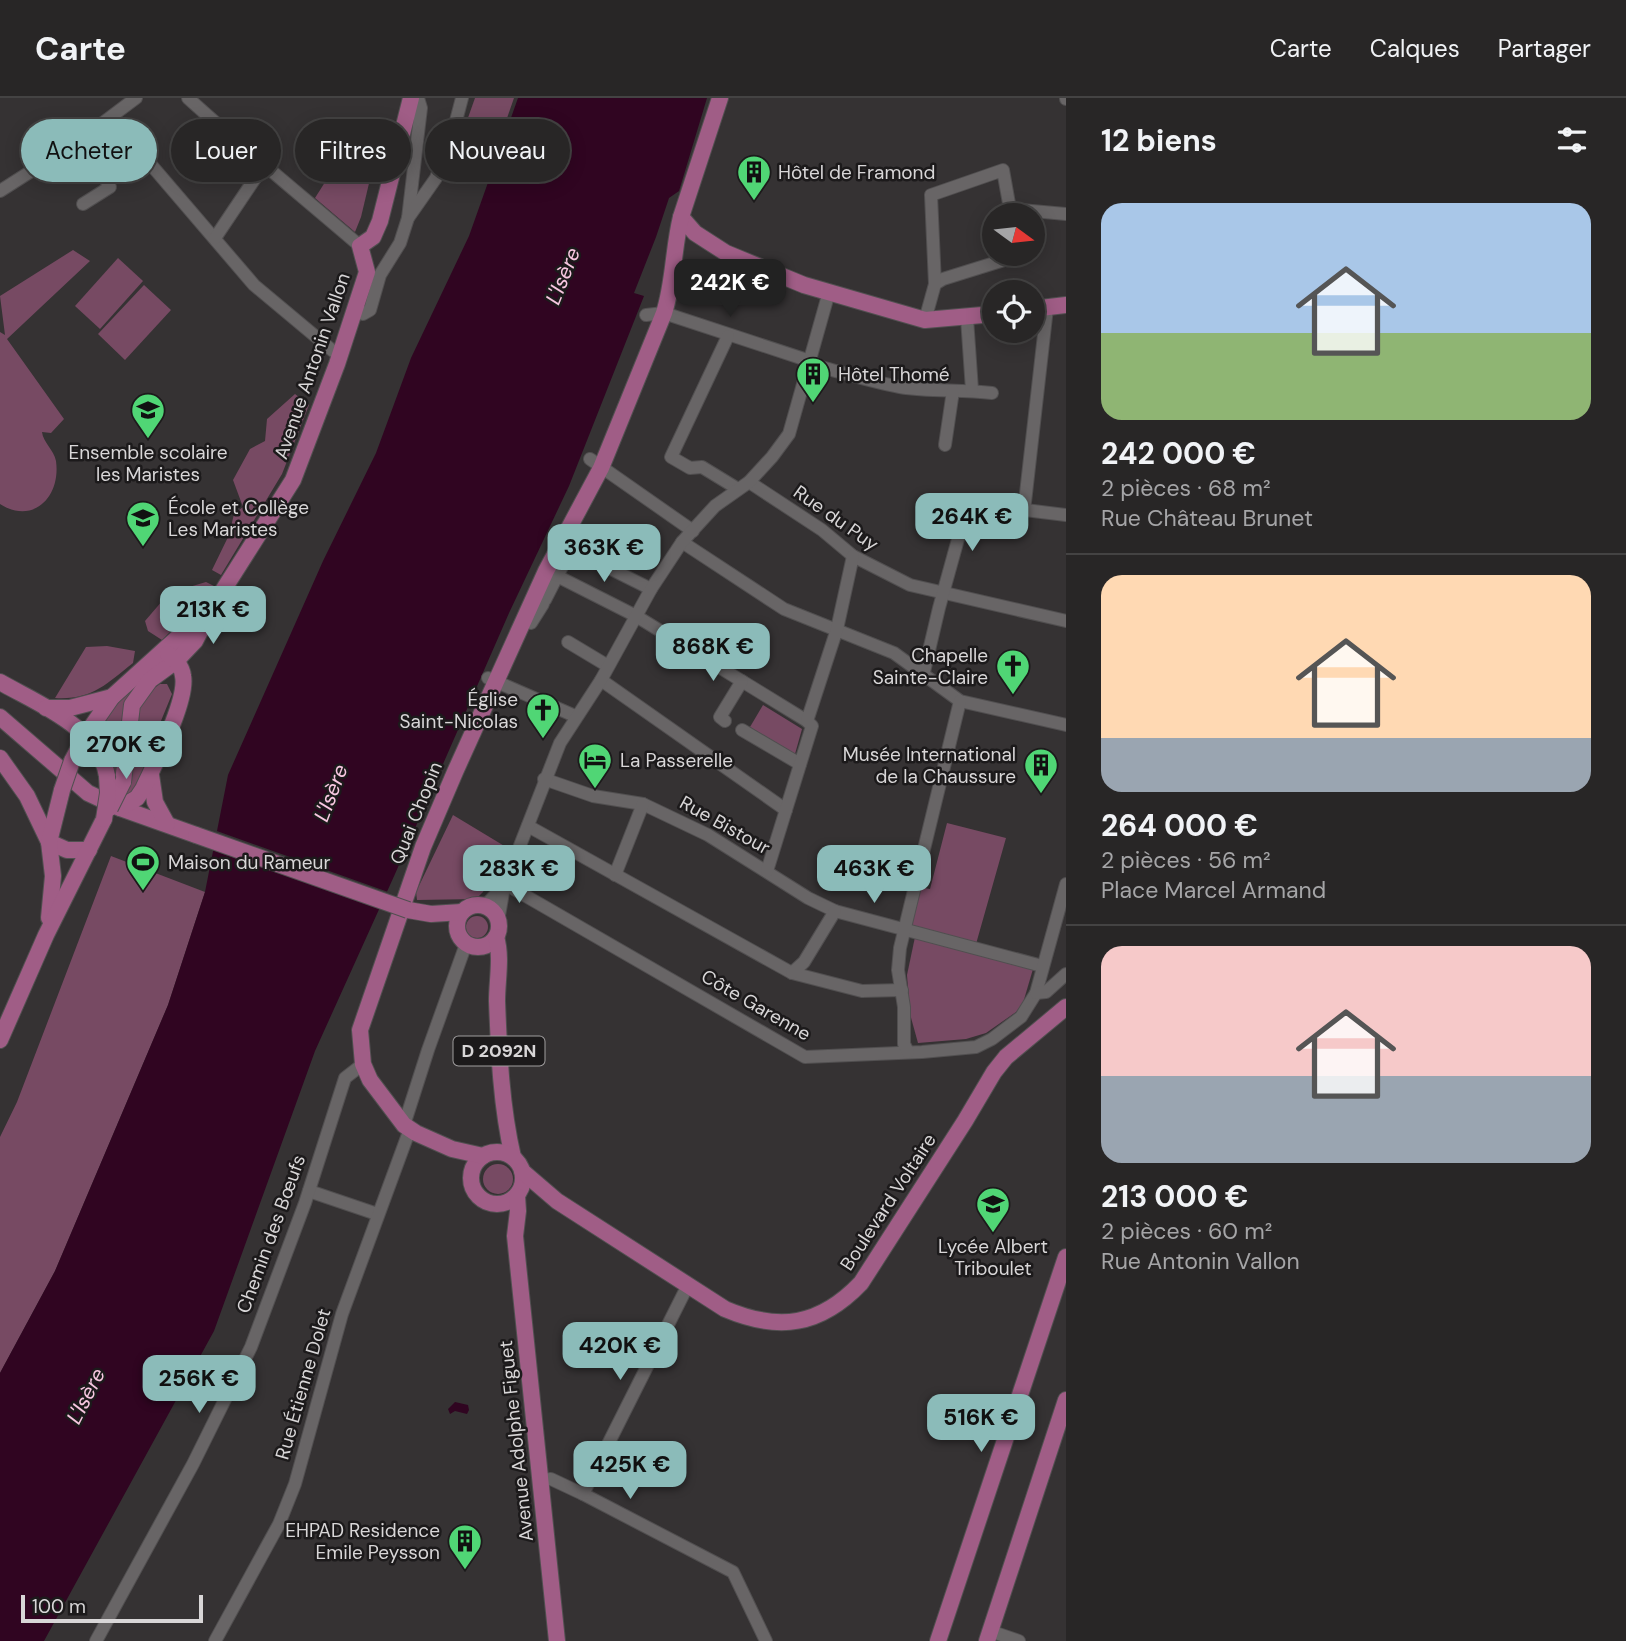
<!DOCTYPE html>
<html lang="fr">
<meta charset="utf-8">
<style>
:root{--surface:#282626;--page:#343232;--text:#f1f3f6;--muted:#a5a5a7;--line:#444343;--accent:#8bbbb9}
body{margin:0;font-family:"DM Sans",sans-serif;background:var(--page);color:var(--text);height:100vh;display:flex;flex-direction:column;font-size:26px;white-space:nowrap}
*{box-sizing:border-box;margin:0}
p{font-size:23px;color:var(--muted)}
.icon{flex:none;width:38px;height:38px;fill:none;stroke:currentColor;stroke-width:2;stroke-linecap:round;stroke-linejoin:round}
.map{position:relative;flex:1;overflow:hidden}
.drawer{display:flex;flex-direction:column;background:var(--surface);width:560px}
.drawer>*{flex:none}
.hud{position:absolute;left:21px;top:21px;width:665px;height:63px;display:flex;gap:14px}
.needle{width:46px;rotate:105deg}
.fabs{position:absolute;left:982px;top:105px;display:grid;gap:14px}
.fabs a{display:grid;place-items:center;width:63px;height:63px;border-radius:50%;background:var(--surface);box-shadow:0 4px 18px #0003,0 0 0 2px var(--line);font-size:35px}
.scale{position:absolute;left:21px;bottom:18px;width:182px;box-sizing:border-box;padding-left:7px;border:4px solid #d8d6d7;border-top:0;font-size:19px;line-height:24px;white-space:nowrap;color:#d8d6d7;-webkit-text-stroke:5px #1c1a1b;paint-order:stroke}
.price{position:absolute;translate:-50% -60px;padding:0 16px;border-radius:14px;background:var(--accent);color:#111;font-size:23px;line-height:46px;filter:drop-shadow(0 2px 4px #0008)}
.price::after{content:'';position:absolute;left:50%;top:42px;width:21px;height:16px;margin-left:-10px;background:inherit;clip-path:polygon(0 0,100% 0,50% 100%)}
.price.current{background:#222;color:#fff}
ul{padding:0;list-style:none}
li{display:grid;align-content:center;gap:14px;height:371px;padding:0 35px}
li+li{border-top:2px solid var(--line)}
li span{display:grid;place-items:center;height:217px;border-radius:21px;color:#555}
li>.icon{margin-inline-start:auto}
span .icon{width:126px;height:126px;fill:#fffc;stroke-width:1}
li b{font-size:30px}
h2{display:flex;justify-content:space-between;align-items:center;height:84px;padding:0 35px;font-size:30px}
.pill{padding:0 24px;border-radius:32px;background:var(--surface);box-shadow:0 4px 18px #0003,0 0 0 2px var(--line);font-size:24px;line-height:63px}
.pill.current{background:var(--accent);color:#111}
header{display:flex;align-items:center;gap:42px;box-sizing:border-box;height:98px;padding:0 35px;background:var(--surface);border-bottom:2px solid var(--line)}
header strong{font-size:33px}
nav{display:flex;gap:38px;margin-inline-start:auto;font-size:24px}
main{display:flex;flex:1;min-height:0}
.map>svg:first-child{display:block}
.green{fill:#774a63}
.water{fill:#300521}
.pier{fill:#353233}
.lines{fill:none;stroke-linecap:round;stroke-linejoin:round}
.minor-tunnel{stroke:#4d4b4c;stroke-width:12;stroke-dasharray:12 6;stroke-linecap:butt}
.minor-casing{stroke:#514f50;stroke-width:14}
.major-casing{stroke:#514f50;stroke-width:18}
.minor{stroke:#686566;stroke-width:12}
.major{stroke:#a05d86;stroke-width:16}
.major-bridge-casing{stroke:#514f50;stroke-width:18;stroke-linecap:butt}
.major-bridge{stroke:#a05d86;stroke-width:16}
.labels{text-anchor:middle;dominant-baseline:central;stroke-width:5;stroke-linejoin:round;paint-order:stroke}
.shield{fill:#1c1a1b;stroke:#a09e9f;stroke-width:2}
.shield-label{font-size:18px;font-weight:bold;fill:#d8d6d7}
.poi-label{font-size:19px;fill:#d8d6d7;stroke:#1c1a1b;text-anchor:start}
.street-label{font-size:19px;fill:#d8d6d7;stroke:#1c1a1b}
.water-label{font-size:21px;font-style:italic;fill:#f8c7e1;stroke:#1c1a1b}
</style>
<header>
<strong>Carte</strong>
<nav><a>Carte</a><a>Calques</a><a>Partager</a></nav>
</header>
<main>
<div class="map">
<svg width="1066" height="1543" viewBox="0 0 1066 1543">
<rect width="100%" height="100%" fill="#353233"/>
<g class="green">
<polygon points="475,0 514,0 491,66 461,55 458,48"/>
<polygon points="369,25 381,27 381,35 361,119 355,134 315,100 361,27"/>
<path d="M 73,152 L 90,163 L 7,241 L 64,321 L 51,335 L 42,334 C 43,344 54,352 56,363 C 61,399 33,427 0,406 L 0,234 L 5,237 L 0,198 Z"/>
<polygon points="118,160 143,183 100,231 75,208"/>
<polygon points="144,187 171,212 125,262 98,236"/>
<polygon points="295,296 309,307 282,376 221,477 212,472 229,437 234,416 243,409 233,382 250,351 265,343 267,321"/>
<polygon points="206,484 214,488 211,493 162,542 148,533 145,523 169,495"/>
<path d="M 107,548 L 135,553 L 133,565 C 105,587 92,602 55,600 L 86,549 Z"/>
<path d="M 144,578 L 130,597 L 123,617 L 123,663 L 114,686 C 114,664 107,651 93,635 L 125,593 Z"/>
<path d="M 160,586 L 167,586 L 172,596 L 147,657 L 137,691 L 124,699 C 130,687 133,675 134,661 C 137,632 131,604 160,586 Z"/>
<polygon points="763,607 802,631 795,656 750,629"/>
<polygon points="453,717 506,749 483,794 476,801 417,802 416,794"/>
<polygon points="947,725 1006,740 976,846 910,827 919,789 930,791"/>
<polygon points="111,758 205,794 168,907 55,1173 0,1275 0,1039 17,1004"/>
<circle cx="477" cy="829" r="11"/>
<polygon points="915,839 1033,871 1023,905 1016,914 986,935 966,941 918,945 910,916 907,877"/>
<circle cx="498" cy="1081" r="15"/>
</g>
<g class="water">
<polygon points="518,0 707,0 679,93 669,100 656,139 634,195 644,198 569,388 509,515 395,776 315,953 214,1233 44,1543 0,1543 0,1275 55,1173 168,907 205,794 228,677 323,463 376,355 411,260 469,138"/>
<polygon points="455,1304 468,1307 469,1312 467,1316 455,1313 450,1316 448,1311"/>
</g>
<polygon class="pier" points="214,732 391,795 383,812 210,751"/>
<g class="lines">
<polyline class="minor-tunnel" points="89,56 101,74"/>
<g class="minor-casing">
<g id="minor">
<path d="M 188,0 C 244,51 303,99 360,148"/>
<polyline points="1066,0 1066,1"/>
<polyline points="111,20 254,187 333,253 341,255"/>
<polyline points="80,42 89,56"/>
<polyline points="0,93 80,42 136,0"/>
<polyline points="83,106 110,89 101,74"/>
<polyline points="408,120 421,10 418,0"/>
<polyline points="215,140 264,67"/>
<polyline points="935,186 943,181 1004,162"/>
<polyline points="354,214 363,216 370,212 380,177 400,145 408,120 436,80 452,38 462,0"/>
<path d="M 646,217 L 664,215 L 810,263 L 821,269 C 847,276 873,284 900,289 C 930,294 961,291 992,295"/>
<polyline points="967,220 972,292"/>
<polyline points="925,222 935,186 931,97 1003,72 1010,111 1066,116"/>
<polyline points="728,238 671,359 690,370 702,369 738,391"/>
<polyline points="945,347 953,293"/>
<polyline points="590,361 693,433"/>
<polyline points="749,384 822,432 853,458 910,487 1066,523"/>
<polyline points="1024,413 1047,210"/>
<polyline points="682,444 784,511 894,555 960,603 1066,627"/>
<polyline points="557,478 636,518 807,623"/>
<polyline points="545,502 571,451 651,491"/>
<polyline points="531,525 543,506"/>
<polyline points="568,544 608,568"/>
<polyline points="923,578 939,510 968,405 1066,417"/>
<polyline points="488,580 575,618"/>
<polyline points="601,582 786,712"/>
<polyline points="725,623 720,619 742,583"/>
<polyline points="742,632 800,666"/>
<polyline points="544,681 593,698 643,706 708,737 808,800 835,813 1042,868"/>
<polyline points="528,728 792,875 862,893 902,892"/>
<polyline points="767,773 812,628 807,623 837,531 853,458"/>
<polyline points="615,777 643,706"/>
<polyline points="505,786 805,959 922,954 976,949 992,941 1021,919 1036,895 1066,786"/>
<polyline points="485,808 505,786 560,645 601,582 651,491 682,444 715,408 749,384 772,359 789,336 829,194"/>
<polyline points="498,823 504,789"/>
<polyline points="792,875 804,864 835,813"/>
<polyline points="1036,895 1046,894 1066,876"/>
<polyline points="908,954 904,946 904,909 898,872 900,850 960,603"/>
<polyline points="404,1027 428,952 466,846"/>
<polyline points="309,1093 377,1116"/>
<polyline points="541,1382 551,1381 583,1396 733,1474 766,1543"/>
<polyline points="583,1396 688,1187"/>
<polyline points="990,1533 1019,1543"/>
<polyline points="96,1543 193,1366 251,1249 305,1105 345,980 363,966"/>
<polyline points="215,1543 279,1426 295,1386 342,1216 410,1031"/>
</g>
</g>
<g class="major-casing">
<g id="major">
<polyline points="681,119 695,135 726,155 804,187 925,222 994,216"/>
<polyline points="1032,211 1066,207"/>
<path d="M 0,584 C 38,606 99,629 107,678"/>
<polyline points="46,610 70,610 112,599"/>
<polyline points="0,619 88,695 120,710 196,737"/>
<polyline points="0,660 27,698 49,744 67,752 89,752"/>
<polyline points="72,663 85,638 112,599 207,513"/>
<polyline points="151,677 155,704 167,726"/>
<polyline points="123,684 132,607 150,582 176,563 195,543 215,505 293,382 337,266 367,174 360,148 373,139 380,123 411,0"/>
<path d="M 120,710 L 137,700 L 143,691 C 154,667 188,602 183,578 C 182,568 175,562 168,556"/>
<circle cx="478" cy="828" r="21"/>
<polyline points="408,812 431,816 462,814"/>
<polyline points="49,820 53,778 49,744 62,692"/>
<path d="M 496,839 C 502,859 497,882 497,903 C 499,955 501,1008 513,1059"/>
<polyline points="0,942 46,837 104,721"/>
<circle cx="497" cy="1080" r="26"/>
<path d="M 483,1058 L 452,1051 L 416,1035 L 404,1027 L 370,982 L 363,966 L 360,932 L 423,749 L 455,674 L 546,473 L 601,370 L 664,215 C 674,184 673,151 681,119 L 720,0"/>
<path d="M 522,1073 L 557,1103 L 725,1211 C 779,1234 820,1228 861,1185 L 965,1023 L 994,974 L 1006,959 L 1066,909"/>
<polyline points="517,1098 518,1113 515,1138 557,1543"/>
<polyline points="938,1543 1066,1159"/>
<polyline points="987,1543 1066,1302"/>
</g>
</g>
<use href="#minor" class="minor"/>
<use href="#major" class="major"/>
<g class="major-bridge-casing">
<g id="major-bridge">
<polyline points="62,692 72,663"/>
<polyline points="110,710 123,684"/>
<polyline points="104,721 108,695 107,678"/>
<polyline points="196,737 408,812"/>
</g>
</g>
<use href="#major-bridge" class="major-bridge"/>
</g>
<defs>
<g id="building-pin" transform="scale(1.75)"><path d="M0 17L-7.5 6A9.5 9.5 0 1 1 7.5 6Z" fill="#50d675" stroke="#1c1a1b"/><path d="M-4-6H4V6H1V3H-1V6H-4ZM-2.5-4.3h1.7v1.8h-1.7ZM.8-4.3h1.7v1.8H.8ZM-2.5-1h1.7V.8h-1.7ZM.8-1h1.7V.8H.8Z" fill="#111"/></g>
<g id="school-pin" transform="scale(1.75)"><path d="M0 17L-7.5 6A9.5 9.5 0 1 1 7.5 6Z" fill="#50d675" stroke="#1c1a1b"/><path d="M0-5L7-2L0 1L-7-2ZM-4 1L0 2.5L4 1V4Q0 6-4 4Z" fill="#111"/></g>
<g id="church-pin" transform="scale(1.75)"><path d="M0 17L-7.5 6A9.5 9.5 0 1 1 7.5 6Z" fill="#50d675" stroke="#1c1a1b"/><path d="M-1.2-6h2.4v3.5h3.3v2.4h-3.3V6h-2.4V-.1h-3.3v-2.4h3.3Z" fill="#111"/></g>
<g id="hotel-pin" transform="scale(1.75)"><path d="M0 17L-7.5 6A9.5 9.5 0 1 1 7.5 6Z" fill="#50d675" stroke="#1c1a1b"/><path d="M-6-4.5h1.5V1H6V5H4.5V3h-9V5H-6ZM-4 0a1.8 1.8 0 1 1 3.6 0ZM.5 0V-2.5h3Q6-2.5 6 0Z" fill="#111"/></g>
<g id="stadium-pin" transform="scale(1.75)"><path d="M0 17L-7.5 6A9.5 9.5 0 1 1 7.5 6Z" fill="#50d675" stroke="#1c1a1b"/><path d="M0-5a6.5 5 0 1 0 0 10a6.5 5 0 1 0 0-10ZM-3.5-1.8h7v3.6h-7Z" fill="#111"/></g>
</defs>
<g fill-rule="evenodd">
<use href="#building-pin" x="754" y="74"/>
<use href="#building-pin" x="813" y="276"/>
<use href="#school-pin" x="148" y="312"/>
<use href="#school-pin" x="143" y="420"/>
<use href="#church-pin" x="1013" y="568"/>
<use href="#church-pin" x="543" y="612"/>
<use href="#hotel-pin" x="595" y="662"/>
<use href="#building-pin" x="1041" y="667"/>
<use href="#stadium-pin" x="143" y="764"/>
<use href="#school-pin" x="993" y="1106"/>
<use href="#building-pin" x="465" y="1443"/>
</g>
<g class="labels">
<rect class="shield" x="453.5" y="938.5" width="91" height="29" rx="5"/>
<g class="shield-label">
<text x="499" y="953">D 2092N</text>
</g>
<g class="poi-label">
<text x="778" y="74">Hôtel de Framond</text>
<text x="838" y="276">Hôtel Thomé</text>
<text x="148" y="354" text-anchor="middle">Ensemble scolaire<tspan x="148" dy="22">les Maristes</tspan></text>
<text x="168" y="409">École et Collège<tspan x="168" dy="22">Les Maristes</tspan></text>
<text x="988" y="557" text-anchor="end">Chapelle<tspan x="988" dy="22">Sainte-Claire</tspan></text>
<text x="518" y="601" text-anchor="end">Église<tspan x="518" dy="22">Saint-Nicolas</tspan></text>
<text x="1016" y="656" text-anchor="end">Musée International<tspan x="1016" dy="22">de la Chaussure</tspan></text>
<text x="620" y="662">La Passerelle</text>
<text x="168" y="764">Maison du Rameur</text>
<text x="993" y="1148" text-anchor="middle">Lycée Albert<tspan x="993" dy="22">Triboulet</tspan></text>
<text x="440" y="1432" text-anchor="end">EHPAD Residence<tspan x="440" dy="22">Emile Peysson</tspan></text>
</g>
<g class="street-label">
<text transform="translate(312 268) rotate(-71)">Avenue Antonin Vallon</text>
<text transform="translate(836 420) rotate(35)">Rue du Puy</text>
<text transform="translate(416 715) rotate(-68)">Quai Chopin</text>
<text transform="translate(725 727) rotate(29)">Rue Bistour</text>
<text transform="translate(756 907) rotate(30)">Côte Garenne</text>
<text transform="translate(888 1104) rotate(-57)">Boulevard Voltaire</text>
<text transform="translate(271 1136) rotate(-70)">Chemin des Bœufs</text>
<text transform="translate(303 1286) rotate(-74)">Rue Étienne Dolet</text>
<text transform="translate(516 1343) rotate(-96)">Avenue Adolphe Figuet</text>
</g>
<g class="water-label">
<text transform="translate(563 178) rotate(-68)">L'Isère</text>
<text transform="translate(331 695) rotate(-69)">L'Isère</text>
<text transform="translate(86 1298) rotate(-63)">L'Isère</text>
</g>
</g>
</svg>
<div class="fabs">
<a><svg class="needle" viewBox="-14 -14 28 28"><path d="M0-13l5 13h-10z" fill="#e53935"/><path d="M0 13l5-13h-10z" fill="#a5a5a7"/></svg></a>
<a><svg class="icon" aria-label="locate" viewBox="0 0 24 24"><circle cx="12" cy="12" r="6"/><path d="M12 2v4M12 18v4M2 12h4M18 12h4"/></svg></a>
</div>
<div class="scale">100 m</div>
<b class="price current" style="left:730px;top:221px">242K €</b>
<b class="price" style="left:972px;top:455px">264K €</b>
<b class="price" style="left:604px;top:486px">363K €</b>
<b class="price" style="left:213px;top:548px">213K €</b>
<b class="price" style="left:713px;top:585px">868K €</b>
<b class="price" style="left:126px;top:683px">270K €</b>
<b class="price" style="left:519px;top:807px">283K €</b>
<b class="price" style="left:874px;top:807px">463K €</b>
<b class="price" style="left:620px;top:1284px">420K €</b>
<b class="price" style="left:199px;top:1317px">256K €</b>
<b class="price" style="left:981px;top:1356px">516K €</b>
<b class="price" style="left:630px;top:1403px">425K €</b>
<div class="hud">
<a class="pill current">Acheter</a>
<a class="pill">Louer</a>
<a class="pill">Filtres</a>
<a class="pill">Nouveau</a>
</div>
</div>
<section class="drawer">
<h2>12 biens<svg class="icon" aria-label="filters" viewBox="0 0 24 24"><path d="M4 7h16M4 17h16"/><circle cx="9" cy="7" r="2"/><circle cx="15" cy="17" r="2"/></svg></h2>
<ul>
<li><span style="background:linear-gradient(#a9c7e8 60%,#8fb573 0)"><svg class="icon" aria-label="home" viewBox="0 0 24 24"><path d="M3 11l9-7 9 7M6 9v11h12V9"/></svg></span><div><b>242 000 €</b><p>2 pièces · 68 m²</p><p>Rue Château Brunet</p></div></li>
<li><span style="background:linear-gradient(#ffd9b3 75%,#9aa5b1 0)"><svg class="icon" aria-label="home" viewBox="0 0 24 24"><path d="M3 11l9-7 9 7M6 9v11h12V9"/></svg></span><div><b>264 000 €</b><p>2 pièces · 56 m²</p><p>Place Marcel Armand</p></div></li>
<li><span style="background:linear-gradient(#f6c9c9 60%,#9aa5b1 0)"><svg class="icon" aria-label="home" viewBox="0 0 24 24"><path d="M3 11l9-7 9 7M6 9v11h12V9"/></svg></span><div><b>213 000 €</b><p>2 pièces · 60 m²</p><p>Rue Antonin Vallon</p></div></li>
</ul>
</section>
</main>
